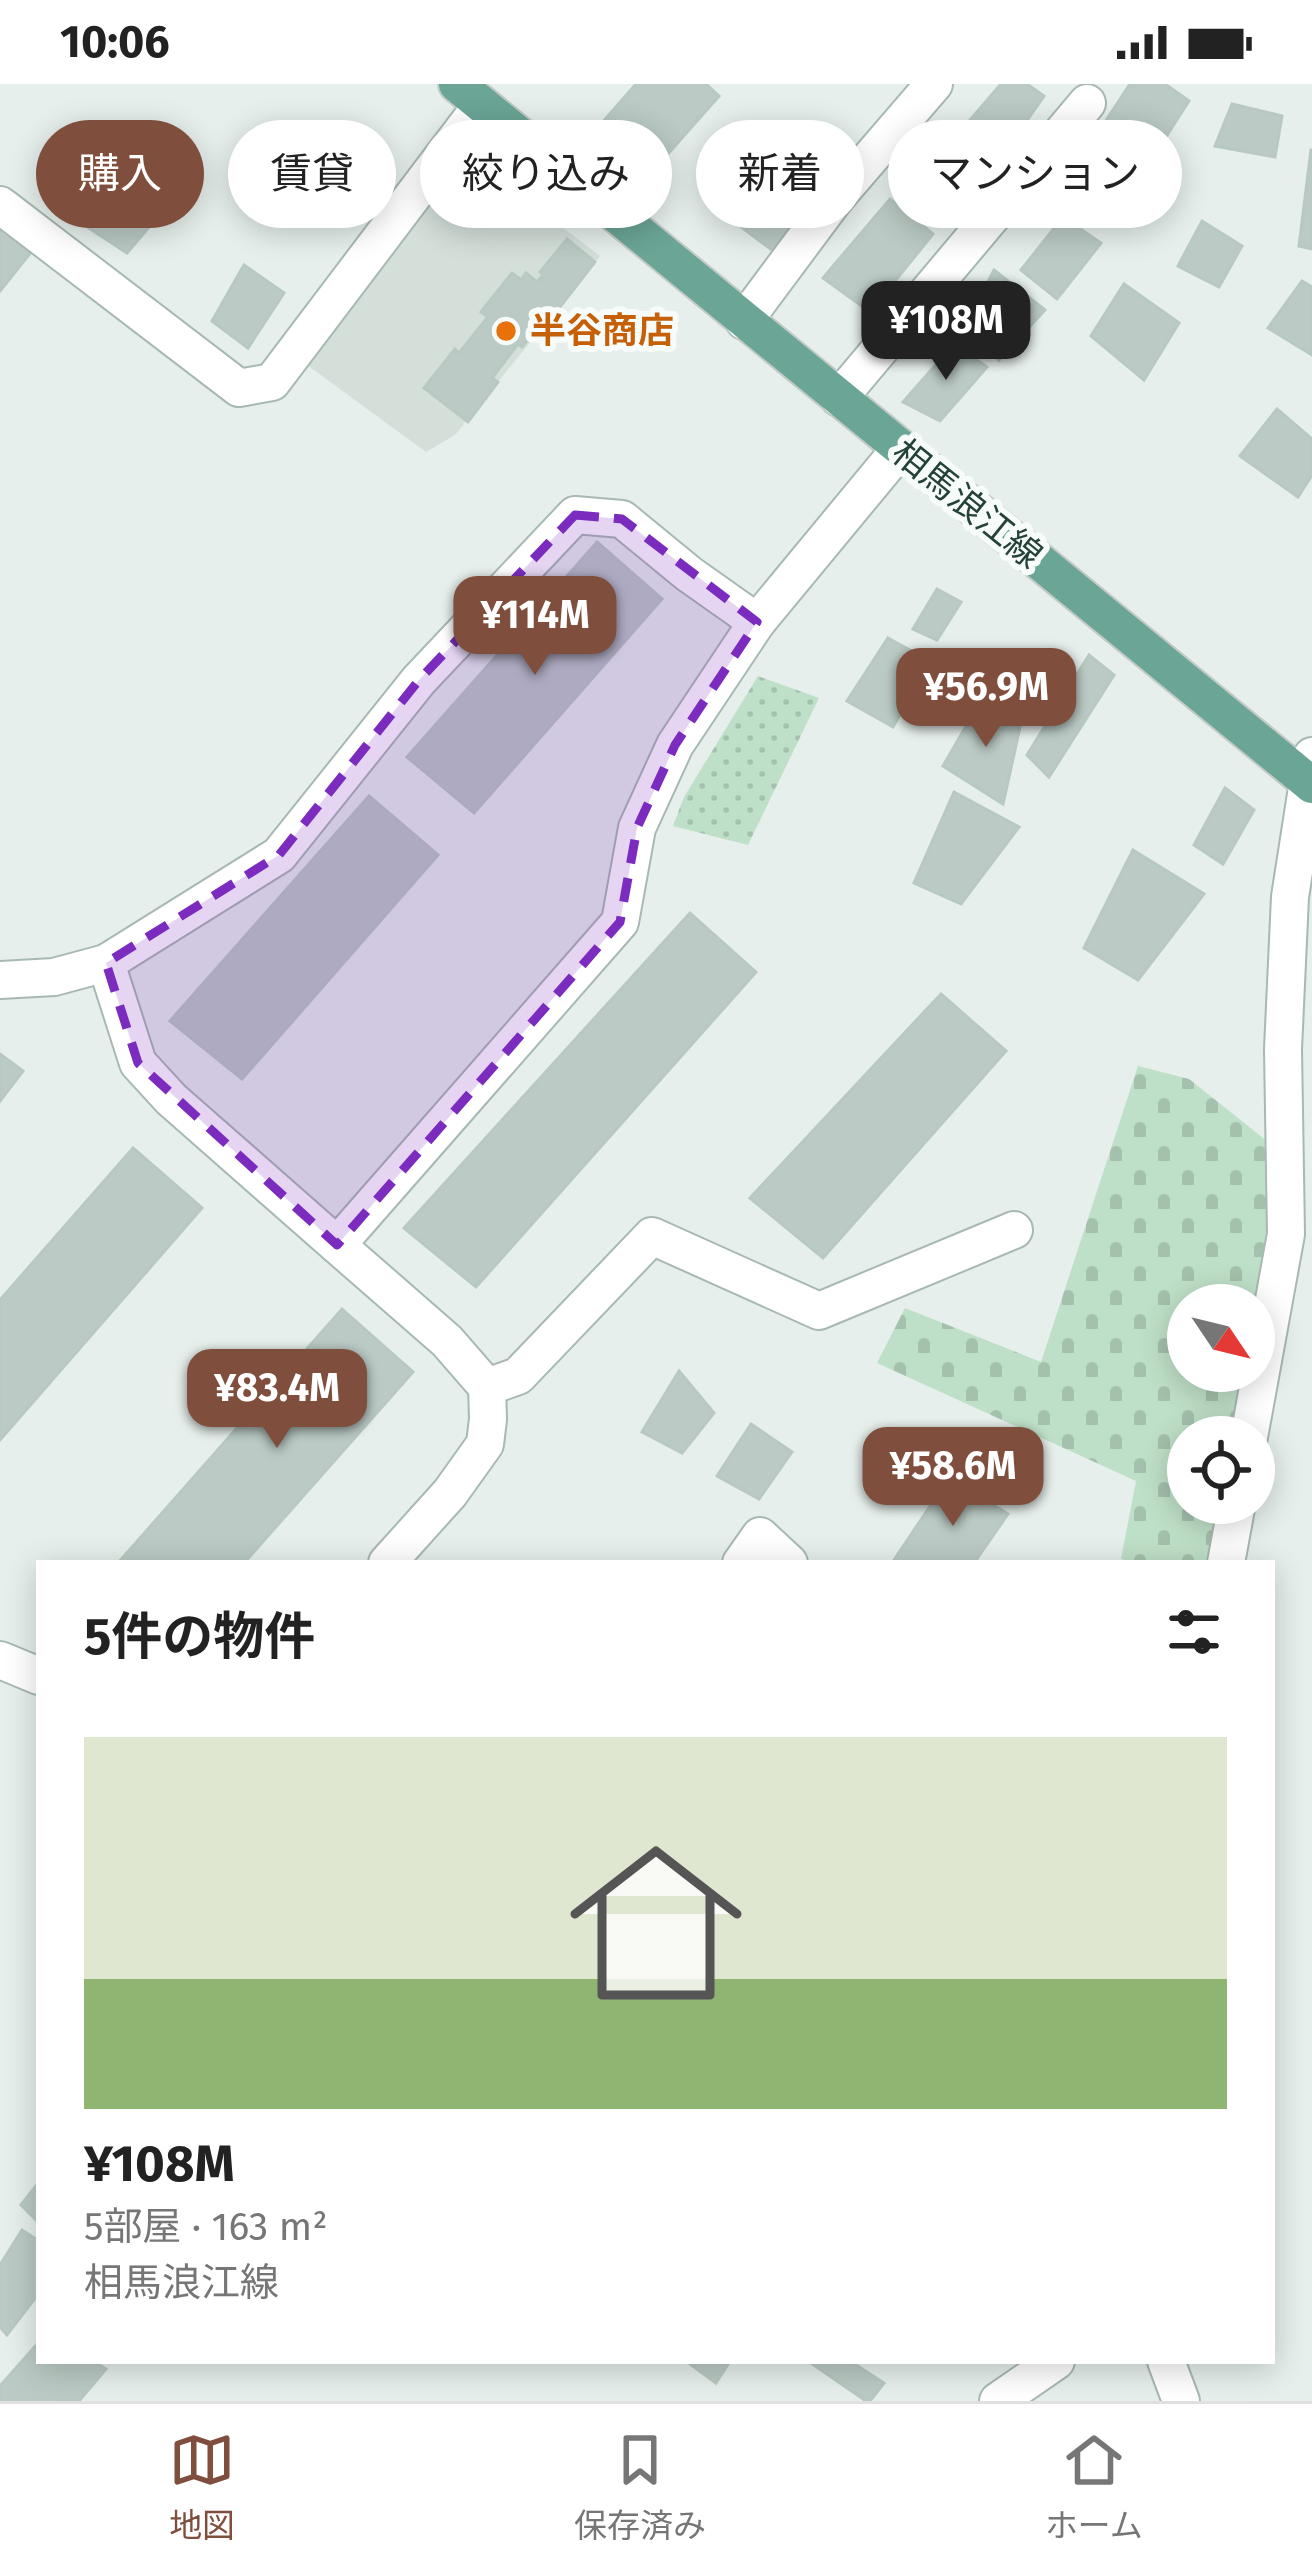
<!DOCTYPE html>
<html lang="ja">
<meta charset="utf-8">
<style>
:root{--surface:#fff;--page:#f2f2f2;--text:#222;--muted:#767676;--line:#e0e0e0;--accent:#804e3d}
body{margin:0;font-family:"Fira Sans","Noto Sans JP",sans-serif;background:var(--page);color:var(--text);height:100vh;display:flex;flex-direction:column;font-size:45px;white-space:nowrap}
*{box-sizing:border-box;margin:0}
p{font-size:39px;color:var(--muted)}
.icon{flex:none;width:66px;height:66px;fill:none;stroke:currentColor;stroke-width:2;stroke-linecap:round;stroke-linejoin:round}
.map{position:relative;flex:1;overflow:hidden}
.side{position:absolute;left:36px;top:1476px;width:1239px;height:804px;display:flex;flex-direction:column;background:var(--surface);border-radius:0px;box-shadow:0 6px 30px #0003}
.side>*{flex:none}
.guide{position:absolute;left:36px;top:36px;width:1242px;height:108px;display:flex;gap:24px}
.needle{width:78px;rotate:125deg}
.buttons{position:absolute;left:1167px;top:1200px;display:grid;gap:24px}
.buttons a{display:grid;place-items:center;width:108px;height:108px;border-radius:50%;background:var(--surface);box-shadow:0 6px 30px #0003;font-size:60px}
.price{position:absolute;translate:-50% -102px;padding:0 27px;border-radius:24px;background:var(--accent);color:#fff;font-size:39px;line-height:78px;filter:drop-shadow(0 3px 6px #0008)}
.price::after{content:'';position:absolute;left:50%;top:72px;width:36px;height:27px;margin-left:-18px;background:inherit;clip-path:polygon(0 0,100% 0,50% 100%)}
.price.selected{background:#222;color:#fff}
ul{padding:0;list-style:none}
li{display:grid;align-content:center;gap:24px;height:636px;padding:0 48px}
li span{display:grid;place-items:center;height:372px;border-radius:0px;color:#555}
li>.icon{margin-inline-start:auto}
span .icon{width:216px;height:216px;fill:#fffc;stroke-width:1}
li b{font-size:51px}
h2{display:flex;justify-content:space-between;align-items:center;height:144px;padding:0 48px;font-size:51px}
.chip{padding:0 42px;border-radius:54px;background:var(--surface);box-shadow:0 6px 30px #0003;font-size:42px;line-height:108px}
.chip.selected{background:var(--accent);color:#fff}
.status{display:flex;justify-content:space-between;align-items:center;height:84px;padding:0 60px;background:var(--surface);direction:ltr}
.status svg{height:33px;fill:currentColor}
.dock{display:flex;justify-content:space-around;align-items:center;height:168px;border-top:3px solid var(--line);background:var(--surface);font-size:33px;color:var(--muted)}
.dock a{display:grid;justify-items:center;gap:6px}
.dock .selected{color:var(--accent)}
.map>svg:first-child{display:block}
.built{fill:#d4dfda}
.grass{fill:url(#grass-dots)}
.cemetery{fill:url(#cemetery-stones)}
.building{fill:#bbcac4;stroke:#b8c9c2;stroke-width:3}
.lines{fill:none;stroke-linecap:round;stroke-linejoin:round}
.street-casing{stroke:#a8b8b2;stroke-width:40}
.primary-casing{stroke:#c2cac8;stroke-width:40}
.street{stroke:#fff;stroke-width:36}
.primary{stroke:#6aa596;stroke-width:36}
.marked{fill:#7b2cbf;fill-opacity:0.2;stroke:#7b2cbf;stroke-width:9;stroke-dasharray:24 15;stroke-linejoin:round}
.food-dot{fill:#e8710a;stroke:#f7fbf9;stroke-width:4.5}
.labels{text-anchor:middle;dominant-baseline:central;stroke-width:12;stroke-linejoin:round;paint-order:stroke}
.food-label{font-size:36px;font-weight:bold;fill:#c56008;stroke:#f7fbf9;text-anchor:start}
.street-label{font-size:36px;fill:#24423a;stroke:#f7fbf9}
</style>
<div class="status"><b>10:06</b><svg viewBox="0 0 49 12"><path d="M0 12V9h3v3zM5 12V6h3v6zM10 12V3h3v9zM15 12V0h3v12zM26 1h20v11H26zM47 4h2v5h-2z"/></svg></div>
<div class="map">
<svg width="1312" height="2317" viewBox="0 0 1312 2317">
<defs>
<pattern id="grass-dots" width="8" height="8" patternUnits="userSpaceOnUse" patternTransform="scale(3)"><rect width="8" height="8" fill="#bfe0c8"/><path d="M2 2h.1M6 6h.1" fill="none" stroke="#a4c1ad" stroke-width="1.8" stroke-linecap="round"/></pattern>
<pattern id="cemetery-stones" width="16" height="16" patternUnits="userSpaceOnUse" patternTransform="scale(3)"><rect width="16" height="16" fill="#bfe0c8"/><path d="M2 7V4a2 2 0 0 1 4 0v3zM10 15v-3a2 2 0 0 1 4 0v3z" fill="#a4c1ad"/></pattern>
</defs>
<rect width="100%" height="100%" fill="#e6efeb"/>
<polygon class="built" points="463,67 600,172 455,351 426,368 303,278"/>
<polygon class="grass" points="758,592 819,614 748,761 673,742 684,713"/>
<polygon class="cemetery" points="1138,982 1189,995 1272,1061 1269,1176 1254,1262 1254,1221 1188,1221 1188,1287 1250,1287 1238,1353 1188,1353 1188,1419 1226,1419 1216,1479 1138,1479 1121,1475 1136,1397 877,1279 905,1224 1041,1278"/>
<g class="building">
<polygon points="636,0 706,0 719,12 651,89 594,48"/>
<polygon points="1001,0 1027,0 1044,12 1007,65 970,36"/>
<polygon points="1130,0 1165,0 1189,17 1160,62 1107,35"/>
<polygon points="1232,20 1282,32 1275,73 1215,62"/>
<polygon points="1115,46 1160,76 1124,135 1084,108"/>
<polygon points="966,47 997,72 952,128 916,102"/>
<polygon points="778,60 825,91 776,169 724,130"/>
<polygon points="1311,66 1312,66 1312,165 1299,162"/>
<polygon points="127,81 173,115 127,169 72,133"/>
<polygon points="890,115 933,150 870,228 823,194"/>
<polygon points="1063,133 1101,159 1057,215 1021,186"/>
<polygon points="1202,137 1242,162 1219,203 1178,182"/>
<polygon points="0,143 32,167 0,207"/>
<polygon points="567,155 595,178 553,232 549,229 522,263 518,260 492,294 498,298 468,338 424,304 455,265 459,269 488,233 481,228 512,189 521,196 526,189 537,198 543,191 540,188"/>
<polygon points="244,181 284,209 248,264 212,237"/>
<polygon points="994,186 1045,226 999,276 966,240"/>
<polygon points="1302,197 1312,203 1312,271 1268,244"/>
<polygon points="1124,200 1179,239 1144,296 1091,252"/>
<polygon points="954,260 987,283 940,337 903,318"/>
<polygon points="1277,325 1312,355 1312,391 1298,413 1240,372"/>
<polygon points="597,458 662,515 474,729 407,673"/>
<polygon points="937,505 961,518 937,556 913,545"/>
<polygon points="888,554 930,577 893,643 847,617"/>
<polygon points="1089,571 1114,591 1049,693 1027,671"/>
<polygon points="983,613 1021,639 1003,720 943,682"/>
<polygon points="1225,704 1254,726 1223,780 1194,761"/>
<polygon points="954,708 1019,743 961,820 914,799"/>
<polygon points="369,712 438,771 242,995 170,937"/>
<polygon points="1133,766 1204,810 1138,896 1084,864"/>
<polygon points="690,829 756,888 476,1203 404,1144"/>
<polygon points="941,910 1006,967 823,1174 750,1114"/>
<polygon points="0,970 23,987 0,1017"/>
<polygon points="133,1064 202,1124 0,1356 0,1216"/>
<polygon points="342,1225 413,1288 244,1479 118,1479"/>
<polygon points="679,1287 714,1329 682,1369 642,1348"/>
<polygon points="751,1340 792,1368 759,1415 717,1392"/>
<polygon points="949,1394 1008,1430 974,1479 892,1479"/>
<polygon points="39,2098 39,2139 21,2121"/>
<polygon points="22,2146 39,2157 39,2209 7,2251 0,2243 0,2181"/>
<polygon points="39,2258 39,2277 94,2277 106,2285 79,2317 0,2317 0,2302"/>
<polygon points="686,2277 730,2277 716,2299"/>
<polygon points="808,2277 850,2277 884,2299 870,2317 866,2317"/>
</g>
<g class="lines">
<g class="street-casing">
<g id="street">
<polyline points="0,121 239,304 272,298 481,22"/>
<polyline points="744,237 834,116 934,0"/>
<polyline points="839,314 1087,19"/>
<polyline points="0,896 54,893 106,879"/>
<polyline points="337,1161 171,1015 138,979 106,879 279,771 419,596 575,431 622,435 689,490 757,538"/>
<polyline points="487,1303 518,1292 652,1152 819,1227 1014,1146"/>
<polyline points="1249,1353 1286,1150 1283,965 1290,813 1312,672"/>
<polyline points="387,1479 450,1409 485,1360 488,1335 487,1303 447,1257 337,1161 620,838 637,744 675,661 757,538 900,365"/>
<polyline points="741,1479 760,1452 789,1479"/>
<polyline points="1226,1479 1237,1419"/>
<polyline points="0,1576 39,1592"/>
<polyline points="1166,2277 1181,2317"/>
<polyline points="998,2317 1056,2277"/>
</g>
</g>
<g class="primary-casing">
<polyline id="primary" points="457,0 1312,701"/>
</g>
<use href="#street" class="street"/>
<use href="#primary" class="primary"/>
</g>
<path class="marked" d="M 575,431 L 622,435 L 757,538 L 675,661 L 637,744 L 620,838 L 337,1161 L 138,979 L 106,879 L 279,771 L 419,596 Z"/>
<circle class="food-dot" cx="506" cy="247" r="12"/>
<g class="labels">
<g class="food-label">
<text x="530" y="247">半谷商店</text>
</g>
<g class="street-label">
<text transform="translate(967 420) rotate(39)">相馬浪江線</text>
</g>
</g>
</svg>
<div class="buttons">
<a><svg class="needle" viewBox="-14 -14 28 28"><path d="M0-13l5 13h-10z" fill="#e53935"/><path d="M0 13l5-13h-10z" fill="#767676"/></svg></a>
<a><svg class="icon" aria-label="locate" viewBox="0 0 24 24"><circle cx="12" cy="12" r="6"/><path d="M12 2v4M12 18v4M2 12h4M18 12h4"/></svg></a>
</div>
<b class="price selected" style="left:946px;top:299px">¥108M</b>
<b class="price" style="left:535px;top:594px">¥114M</b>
<b class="price" style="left:986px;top:666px">¥56.9M</b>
<b class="price" style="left:277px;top:1367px">¥83.4M</b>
<b class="price" style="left:953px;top:1445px">¥58.6M</b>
<div class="guide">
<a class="chip selected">購入</a>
<a class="chip">賃貸</a>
<a class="chip">絞り込み</a>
<a class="chip">新着</a>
<a class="chip">マンション</a>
</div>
<section class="side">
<h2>5件の物件<svg class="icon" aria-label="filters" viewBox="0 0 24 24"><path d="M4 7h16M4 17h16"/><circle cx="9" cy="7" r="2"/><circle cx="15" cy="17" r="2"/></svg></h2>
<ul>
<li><span style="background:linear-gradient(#dfe7d0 65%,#8fb573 0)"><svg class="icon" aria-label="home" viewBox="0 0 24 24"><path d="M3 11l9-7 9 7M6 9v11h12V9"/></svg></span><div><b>¥108M</b><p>5部屋 · 163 m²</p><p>相馬浪江線</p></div></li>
</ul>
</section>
</div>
<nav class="dock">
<a class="selected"><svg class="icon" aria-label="map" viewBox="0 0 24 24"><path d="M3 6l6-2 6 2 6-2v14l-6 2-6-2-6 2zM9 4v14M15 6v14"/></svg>地図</a>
<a><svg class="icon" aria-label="saved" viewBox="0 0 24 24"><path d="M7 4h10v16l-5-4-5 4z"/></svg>保存済み</a>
<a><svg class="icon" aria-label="home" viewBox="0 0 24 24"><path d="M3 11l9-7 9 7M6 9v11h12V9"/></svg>ホーム</a>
</nav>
